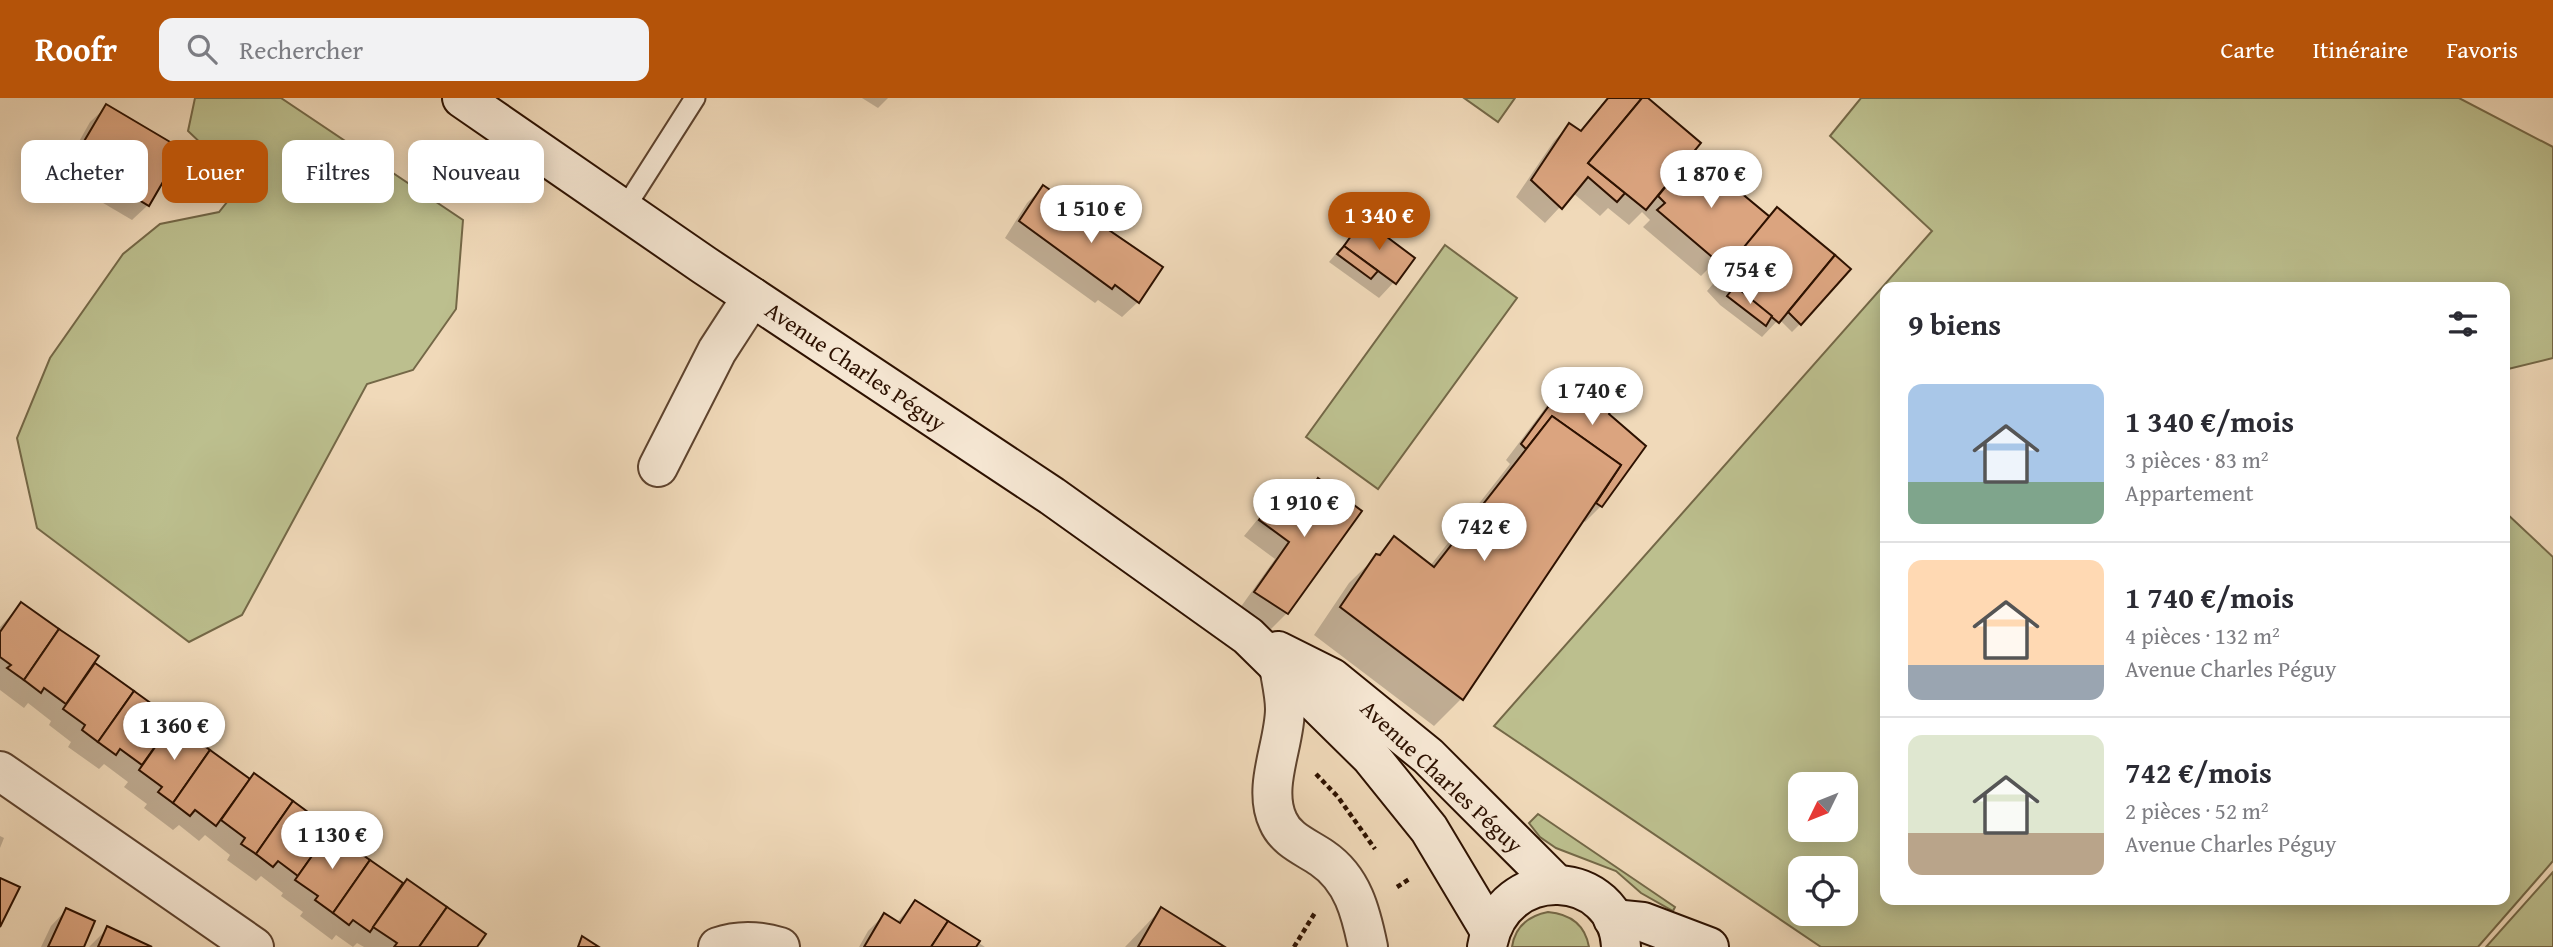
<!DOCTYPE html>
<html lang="fr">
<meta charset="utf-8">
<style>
:root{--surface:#fff;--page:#f2f2f3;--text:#2b2b33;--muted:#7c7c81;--line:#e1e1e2;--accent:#b45309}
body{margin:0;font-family:"Gentium Book Plus",serif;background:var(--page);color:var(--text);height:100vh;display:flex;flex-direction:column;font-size:26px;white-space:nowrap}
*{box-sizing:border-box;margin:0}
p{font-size:23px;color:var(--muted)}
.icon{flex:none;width:38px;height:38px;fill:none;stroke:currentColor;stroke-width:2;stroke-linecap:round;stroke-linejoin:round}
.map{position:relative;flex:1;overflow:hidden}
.side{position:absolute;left:1880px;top:184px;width:630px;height:623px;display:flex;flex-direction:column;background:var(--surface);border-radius:14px;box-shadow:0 4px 18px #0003}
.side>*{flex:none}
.banner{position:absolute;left:21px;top:42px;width:665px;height:63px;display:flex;gap:14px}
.needle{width:46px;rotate:227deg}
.buttons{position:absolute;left:1788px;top:674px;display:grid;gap:14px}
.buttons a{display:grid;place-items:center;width:70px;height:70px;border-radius:14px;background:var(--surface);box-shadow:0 4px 18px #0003;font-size:35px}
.price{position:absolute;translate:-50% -60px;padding:0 16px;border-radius:24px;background:#fff;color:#222;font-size:23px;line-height:46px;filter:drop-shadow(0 2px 4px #0008)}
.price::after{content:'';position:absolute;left:50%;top:42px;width:21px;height:16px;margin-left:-10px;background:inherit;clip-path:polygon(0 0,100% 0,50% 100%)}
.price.current{background:var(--accent);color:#fff}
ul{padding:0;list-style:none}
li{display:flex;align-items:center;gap:21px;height:175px;padding:0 28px}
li+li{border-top:2px solid var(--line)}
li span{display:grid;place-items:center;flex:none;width:196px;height:140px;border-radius:14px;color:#555}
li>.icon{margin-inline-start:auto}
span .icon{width:84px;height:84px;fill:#fffc;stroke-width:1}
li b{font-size:30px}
h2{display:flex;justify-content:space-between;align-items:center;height:84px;padding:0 28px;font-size:30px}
.chip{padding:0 24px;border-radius:14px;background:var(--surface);box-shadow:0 4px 18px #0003;font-size:24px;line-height:63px}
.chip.current{background:var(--accent);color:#fff}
header{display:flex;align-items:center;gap:42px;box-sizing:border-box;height:98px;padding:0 35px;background:var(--accent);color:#fff}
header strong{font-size:33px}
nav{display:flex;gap:38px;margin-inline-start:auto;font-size:24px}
.search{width:490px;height:63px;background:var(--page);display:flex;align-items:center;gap:18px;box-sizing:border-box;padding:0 24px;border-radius:14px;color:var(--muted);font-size:26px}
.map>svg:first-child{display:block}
.green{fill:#bcbf8e;stroke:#746847;stroke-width:2;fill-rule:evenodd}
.shadow{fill:#0003}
.building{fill:#dba47f;stroke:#2d1100;stroke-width:2}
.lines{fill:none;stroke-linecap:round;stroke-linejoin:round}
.service-casing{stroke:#5e432e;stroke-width:23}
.minor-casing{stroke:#5e432e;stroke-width:42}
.secondary-casing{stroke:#2d1100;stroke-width:42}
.path{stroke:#2d1100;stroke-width:4.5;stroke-dasharray:5 3.5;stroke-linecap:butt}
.service{stroke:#f5e6d2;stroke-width:19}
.minor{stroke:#f5e6d2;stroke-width:38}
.secondary{stroke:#f5e6d2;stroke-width:38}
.labels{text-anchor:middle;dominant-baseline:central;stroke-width:6;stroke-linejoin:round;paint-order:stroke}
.street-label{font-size:23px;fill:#2d1100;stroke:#f5e6d2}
</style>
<header>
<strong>Roofr</strong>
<div class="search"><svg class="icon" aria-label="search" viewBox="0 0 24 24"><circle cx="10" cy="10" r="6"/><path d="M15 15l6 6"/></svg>Rechercher</div>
<nav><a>Carte</a><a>Itinéraire</a><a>Favoris</a></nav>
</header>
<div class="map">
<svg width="2553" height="849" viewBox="0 0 2553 849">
<rect width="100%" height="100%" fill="#f0d9b9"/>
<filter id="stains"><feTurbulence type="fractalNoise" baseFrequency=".00286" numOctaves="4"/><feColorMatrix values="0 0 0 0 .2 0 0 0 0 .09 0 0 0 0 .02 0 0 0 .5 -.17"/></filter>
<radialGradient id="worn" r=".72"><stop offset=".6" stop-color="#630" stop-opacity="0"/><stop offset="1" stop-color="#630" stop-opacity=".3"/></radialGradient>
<g class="green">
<polygon points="195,0 281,0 463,122 456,211 413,272 367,286 242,517 189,544 37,430 17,340 50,260 123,156 160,126 219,114 235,94 228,71 188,33"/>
<polygon points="1464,0 1515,0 1498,24"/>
<path d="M 1861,0 L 2459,0 L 2553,49 L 2553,260 L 2504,272 L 2504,189 L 1885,189 L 1885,802 L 2504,802 L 2504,413 L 2553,459 L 2553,763 L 2478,849 L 1821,849 L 1494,628 L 1932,133 L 1830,38 ZM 1801,686 L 1846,686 L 1846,732 L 1801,732 ZM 1801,770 L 1846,770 L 1846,816 L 1801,816 Z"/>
<polygon points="1445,147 1517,200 1378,391 1306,339"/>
<polygon points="1538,716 1675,809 1673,813 1641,795 1616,773 1556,750 1540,739 1529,725"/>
<polygon points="2553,774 2553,849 2486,849"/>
<path d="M 1548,814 C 1570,816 1585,826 1589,849 L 1512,849 C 1515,828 1528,818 1548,814 Z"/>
</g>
<g class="shadow">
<polygon points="862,0 888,0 878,10"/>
<polygon points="1607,0 1646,0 1691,55 1769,120 1800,226 1792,234 1779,221 1762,239 1720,207 1707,193 1718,180 1709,170 1701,178 1643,129 1650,122 1642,114 1629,127 1608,110 1600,118 1573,95 1545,125 1516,99 1554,43 1569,27 1579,34"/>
<polygon points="106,9 148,107 132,122 59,79 90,24"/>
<polygon points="1043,89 1138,204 1122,219 1098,202 1095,205 1005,140 1027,105"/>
<polygon points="1363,123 1394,184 1379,200 1329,164"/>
<polygon points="1573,277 1607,317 1643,349 1601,408 1585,424 1582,421 1461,601 1434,628 1314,537 1349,485 1394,441 1430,468 1510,366 1506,362 1558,293"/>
<polygon points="1319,383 1360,413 1287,515 1271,531 1240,510 1275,461 1244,438 1286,387 1302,399"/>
<polygon points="21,506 209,653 249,682 254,678 403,787 475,849 364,849 357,845 353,849 336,837 332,842 300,818 303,814 281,798 283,795 261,778 256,783 227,762 230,757 205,737 199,743 179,727 173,732 144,710 147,706 124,689 128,684 104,666 99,671 68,649 71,644 49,627 51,623 28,605 24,610 0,592 0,529"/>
<polygon points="0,738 4,740 0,750"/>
<polygon points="915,804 985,849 859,849 868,833 884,817 896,825"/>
<polygon points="1161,811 1222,849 1125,849"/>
<polygon points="66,812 82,849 41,849 51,828"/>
<polygon points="107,831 148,849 89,849"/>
</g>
<g class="building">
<polygon points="1608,0 1642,0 1588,65 1625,95 1617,104 1588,79 1562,111 1531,82 1569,25 1581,33"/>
<polygon points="1642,0 1648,0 1701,45 1646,112 1588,65"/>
<polygon points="106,6 182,51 149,108 73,62"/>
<polygon points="1693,55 1770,119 1733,163 1725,155 1718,164 1657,112 1665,105 1658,98"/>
<polygon points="1043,87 1163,169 1139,205 1115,187 1112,191 1019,123"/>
<polygon points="1777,109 1835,157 1779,225 1721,177"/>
<polygon points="1363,121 1415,160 1396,186 1344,148"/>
<polygon points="1344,148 1378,173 1371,181 1337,156"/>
<polygon points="1835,157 1851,171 1801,227 1788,214"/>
<polygon points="1735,188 1772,218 1766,228 1727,198"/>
<polygon points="1573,275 1614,307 1609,316 1646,348 1602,409 1596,405 1621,367 1552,318 1526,351 1521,346"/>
<polygon points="1552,318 1621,367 1463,602 1340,509 1376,456 1380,457 1394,438 1434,469"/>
<polygon points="1318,380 1362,413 1288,516 1254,494 1289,444 1259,422 1286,384 1305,399"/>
<polygon points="21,504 59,531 24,582 7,570 11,567 0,559 0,534"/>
<polygon points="59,531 99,558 66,606 44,590 41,595 24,582"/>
<polygon points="95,565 134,593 98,644 82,632 85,627 63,611"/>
<polygon points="134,593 174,622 142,667 120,651 116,657 98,644"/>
<polygon points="172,625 210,652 173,705 158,694 162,689 139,672"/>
<polygon points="210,652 250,681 216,728 195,712 190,718 173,705"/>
<polygon points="254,675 293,703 256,756 241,746 245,740 221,722"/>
<polygon points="293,703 331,731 298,778 278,763 273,769 256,756"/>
<polygon points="329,734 370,762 333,815 315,802 318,798 295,782"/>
<polygon points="370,762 403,785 370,834 353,822 349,827 333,815"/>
<polygon points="0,780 20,789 0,829"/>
<polygon points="407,781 447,809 419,849 394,849 397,845 373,829"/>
<polygon points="915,802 948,823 931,849 864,849 884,815 900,825"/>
<polygon points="447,809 486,836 477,849 419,849"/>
<polygon points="1161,809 1225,849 1138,849"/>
<polygon points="66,810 95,823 84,849 48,849"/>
<polygon points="948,823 980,843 976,849 931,849"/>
<polygon points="107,828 152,849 98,849"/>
<polygon points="582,838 599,849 578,849"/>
</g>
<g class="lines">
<g class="service-casing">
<polyline id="service" points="623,113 695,0"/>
</g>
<g class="minor-casing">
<g id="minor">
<polyline points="658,369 717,253 752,199"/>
<path d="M 1279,568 C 1281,581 1285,597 1285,611 C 1285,646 1262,689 1278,723 C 1286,742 1306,749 1322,760 C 1353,781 1361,815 1368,849"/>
<polyline points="0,673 254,849"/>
<path d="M 718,849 C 738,842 760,843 780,849"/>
</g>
</g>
<g class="secondary-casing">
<g id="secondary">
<polyline points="462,0 704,167 1052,398 1248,538 1371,659 1429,731 1490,833"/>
<polyline points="1278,553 1332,580 1428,658 1556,786"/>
<polyline points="1613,821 1643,824 1709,849"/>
<path d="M 1487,849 C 1502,762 1618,771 1621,849"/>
</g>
</g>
<g class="path">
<polyline points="1316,676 1338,699 1375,751"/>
<polyline points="1397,789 1411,780"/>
<polyline points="1294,849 1316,813"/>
</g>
<use href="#service" class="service"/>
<use href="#minor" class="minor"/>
<use href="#secondary" class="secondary"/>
</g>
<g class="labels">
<g class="street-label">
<text transform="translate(856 268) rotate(34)">Avenue Charles Péguy</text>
<text transform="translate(1442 678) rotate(43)">Avenue Charles Péguy</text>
</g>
</g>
<rect width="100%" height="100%" filter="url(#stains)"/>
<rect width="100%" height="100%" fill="url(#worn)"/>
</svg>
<div class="buttons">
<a><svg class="needle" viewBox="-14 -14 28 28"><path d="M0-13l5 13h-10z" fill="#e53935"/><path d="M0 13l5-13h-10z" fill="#7c7c81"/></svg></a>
<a><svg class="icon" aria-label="locate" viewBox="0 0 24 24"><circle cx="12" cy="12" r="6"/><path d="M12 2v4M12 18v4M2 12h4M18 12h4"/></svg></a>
</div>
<b class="price" style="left:1711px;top:112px">1 870 €</b>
<b class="price" style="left:1091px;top:147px">1 510 €</b>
<b class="price current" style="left:1379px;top:154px">1 340 €</b>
<b class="price" style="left:1750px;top:208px">754 €</b>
<b class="price" style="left:1592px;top:329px">1 740 €</b>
<b class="price" style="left:1304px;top:441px">1 910 €</b>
<b class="price" style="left:1484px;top:465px">742 €</b>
<b class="price" style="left:174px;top:664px">1 360 €</b>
<b class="price" style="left:332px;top:773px">1 130 €</b>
<div class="banner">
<a class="chip">Acheter</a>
<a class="chip current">Louer</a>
<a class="chip">Filtres</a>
<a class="chip">Nouveau</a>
</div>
<section class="side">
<h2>9 biens<svg class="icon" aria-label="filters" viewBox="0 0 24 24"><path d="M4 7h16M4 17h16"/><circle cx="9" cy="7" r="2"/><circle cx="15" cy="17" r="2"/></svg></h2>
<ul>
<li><span style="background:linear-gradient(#a9c7e8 70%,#7fa58c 0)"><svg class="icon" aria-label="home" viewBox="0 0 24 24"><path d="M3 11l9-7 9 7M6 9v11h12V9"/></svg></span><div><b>1 340 €/mois</b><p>3 pièces · 83 m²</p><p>Appartement</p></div></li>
<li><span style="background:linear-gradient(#ffd9b3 75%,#9aa5b1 0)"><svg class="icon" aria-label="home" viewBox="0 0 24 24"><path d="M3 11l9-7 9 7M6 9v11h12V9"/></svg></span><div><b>1 740 €/mois</b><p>4 pièces · 132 m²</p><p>Avenue Charles Péguy</p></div></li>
<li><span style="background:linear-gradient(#dfe7d0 70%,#b9a48a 0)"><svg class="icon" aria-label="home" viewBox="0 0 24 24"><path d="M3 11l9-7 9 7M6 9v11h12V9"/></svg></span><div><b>742 €/mois</b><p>2 pièces · 52 m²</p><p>Avenue Charles Péguy</p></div></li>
</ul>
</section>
</div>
